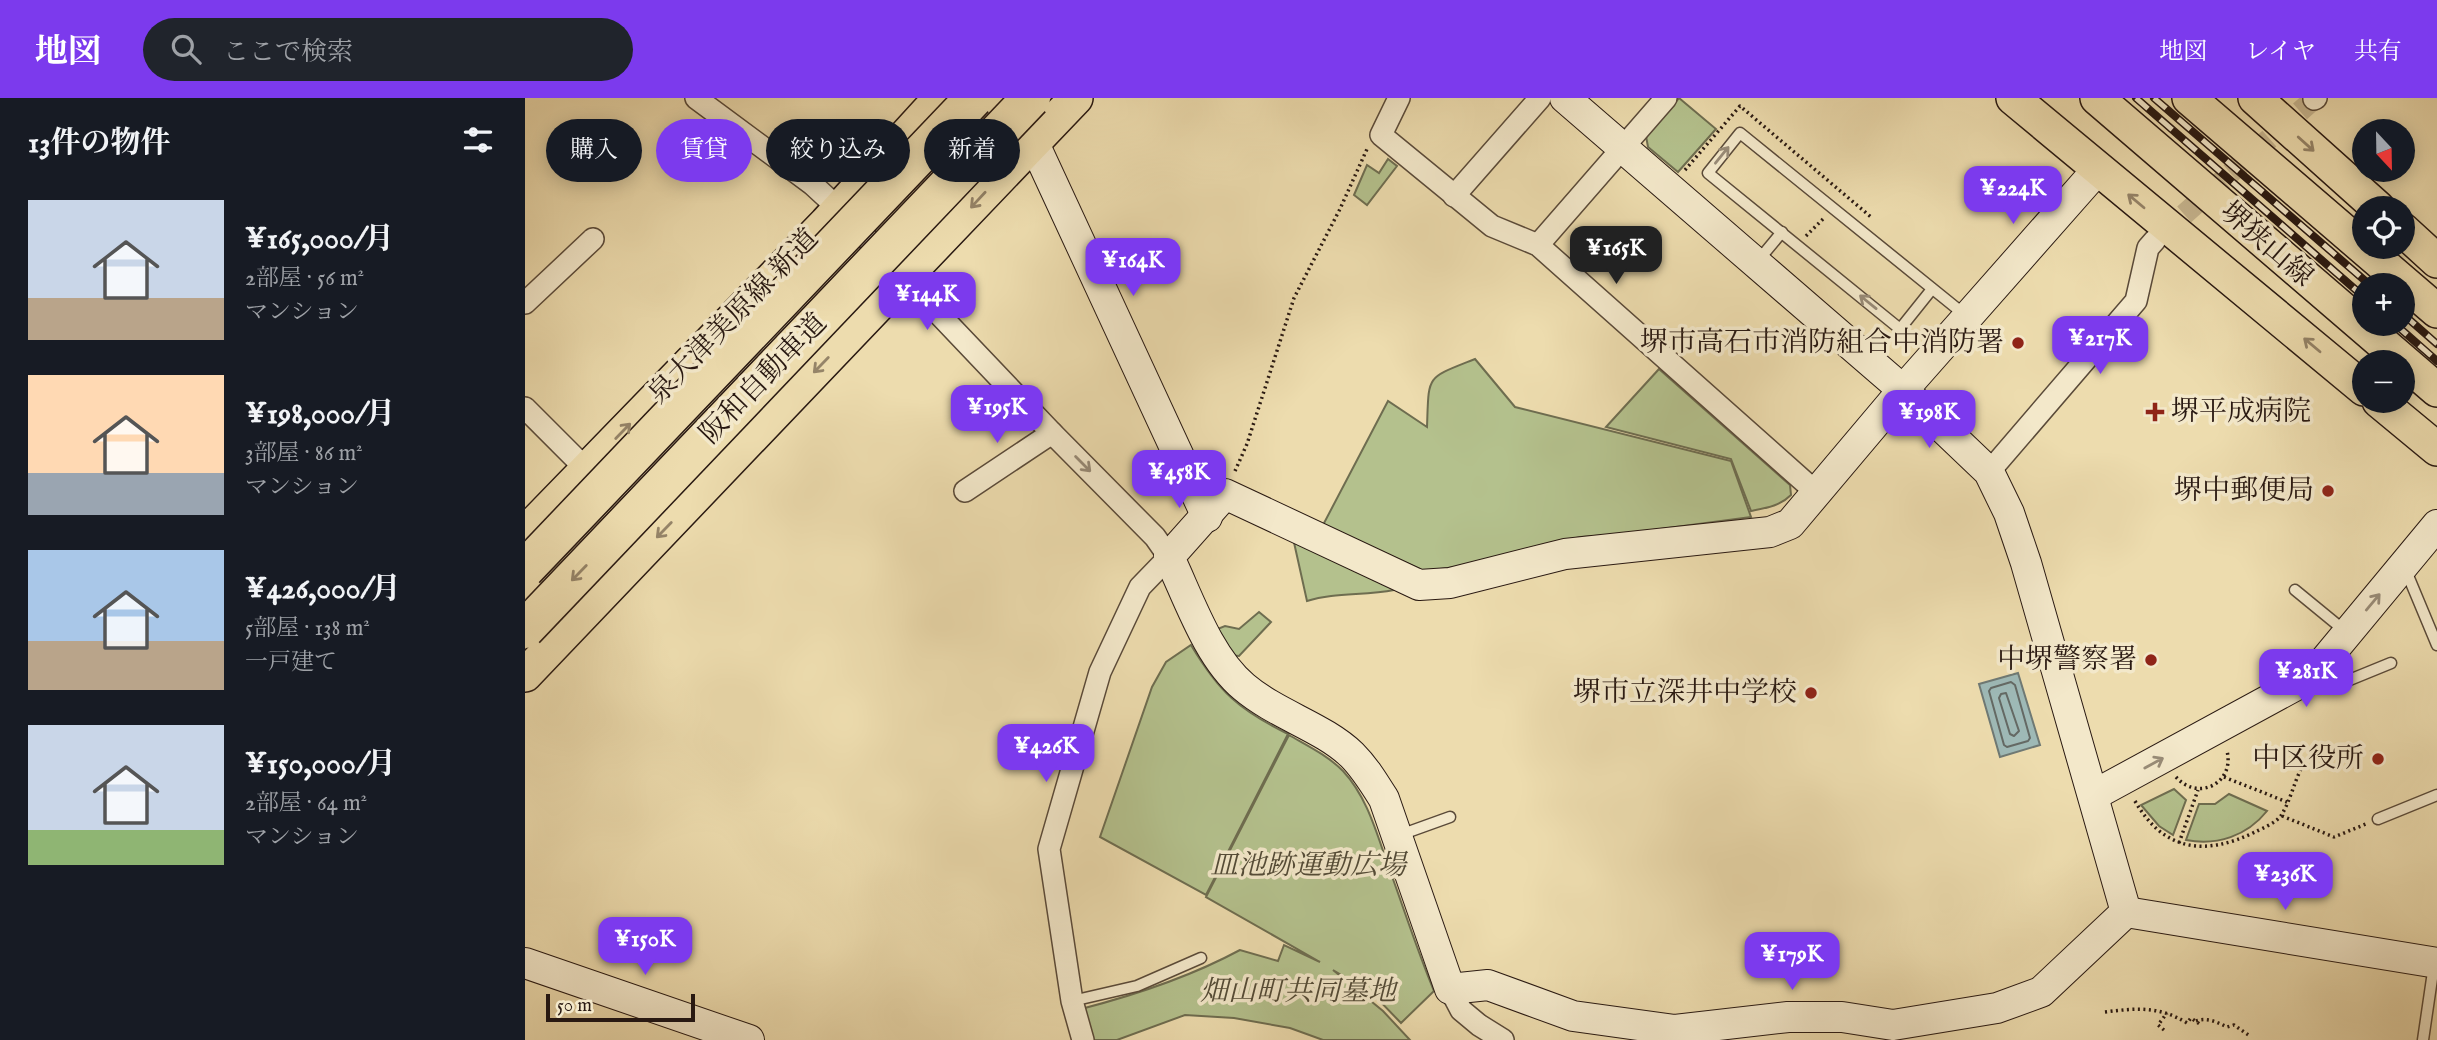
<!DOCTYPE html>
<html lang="ja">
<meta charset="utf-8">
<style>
:root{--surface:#171b24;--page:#20242c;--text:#f1f3f6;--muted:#9ea1a6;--accent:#7c3aed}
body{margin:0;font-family:"IM FELL English","Noto Serif JP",serif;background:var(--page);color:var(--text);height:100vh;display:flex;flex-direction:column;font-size:26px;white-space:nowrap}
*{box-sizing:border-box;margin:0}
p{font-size:23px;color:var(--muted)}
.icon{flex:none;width:38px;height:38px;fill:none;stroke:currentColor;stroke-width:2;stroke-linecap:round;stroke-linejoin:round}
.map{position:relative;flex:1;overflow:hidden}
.side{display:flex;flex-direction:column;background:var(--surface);width:525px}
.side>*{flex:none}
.guide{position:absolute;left:21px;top:21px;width:665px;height:63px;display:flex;gap:14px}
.needle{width:46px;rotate:158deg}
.fabs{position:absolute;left:1827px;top:21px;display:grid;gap:14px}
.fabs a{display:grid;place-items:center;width:63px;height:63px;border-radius:50%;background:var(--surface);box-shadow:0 4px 18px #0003;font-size:35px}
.scale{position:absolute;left:21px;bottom:18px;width:149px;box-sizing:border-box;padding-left:7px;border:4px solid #291912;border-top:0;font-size:19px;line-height:24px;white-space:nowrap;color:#291912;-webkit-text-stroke:5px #f3e8ca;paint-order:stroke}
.price{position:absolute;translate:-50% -60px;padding:0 16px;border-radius:14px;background:var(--accent);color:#fff;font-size:23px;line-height:46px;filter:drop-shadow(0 2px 4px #0008)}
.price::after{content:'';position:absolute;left:50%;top:42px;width:21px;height:16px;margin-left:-10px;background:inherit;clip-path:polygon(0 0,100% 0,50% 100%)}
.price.on{background:#222;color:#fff}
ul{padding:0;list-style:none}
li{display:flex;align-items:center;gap:21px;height:175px;padding:0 28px}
li span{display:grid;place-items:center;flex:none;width:196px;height:140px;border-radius:0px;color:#555}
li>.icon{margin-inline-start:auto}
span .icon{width:84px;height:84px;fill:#fffc;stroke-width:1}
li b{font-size:30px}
h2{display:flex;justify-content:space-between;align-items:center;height:84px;padding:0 28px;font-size:30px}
.chip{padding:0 24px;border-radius:32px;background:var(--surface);box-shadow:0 4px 18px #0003;font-size:24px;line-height:63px}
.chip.on{background:var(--accent);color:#fff}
header{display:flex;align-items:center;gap:42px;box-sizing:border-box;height:98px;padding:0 35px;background:var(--accent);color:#fff}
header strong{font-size:33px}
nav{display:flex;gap:38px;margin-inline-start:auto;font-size:24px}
.search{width:490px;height:63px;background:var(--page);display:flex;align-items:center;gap:18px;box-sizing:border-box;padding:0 24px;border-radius:38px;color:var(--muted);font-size:26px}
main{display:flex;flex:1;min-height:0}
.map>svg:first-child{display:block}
.green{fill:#b4c18d;stroke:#6e6d50;stroke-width:2}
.water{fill:#9eb9b6;stroke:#6f7974;stroke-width:2}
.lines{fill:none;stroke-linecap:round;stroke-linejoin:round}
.shore{stroke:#646964;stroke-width:2}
.street-tunnel{stroke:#c6b58f;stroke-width:21;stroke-dasharray:21 10;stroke-linecap:butt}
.lane-casing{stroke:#5a4a39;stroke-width:13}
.street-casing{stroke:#5a4a39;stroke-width:24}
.secondary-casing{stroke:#291912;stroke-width:32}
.primary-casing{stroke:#291912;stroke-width:36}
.path{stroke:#291912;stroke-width:3.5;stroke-dasharray:2 3.5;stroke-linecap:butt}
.lane{stroke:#f3e8ca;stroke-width:10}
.street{stroke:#f3e8ca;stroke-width:21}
.secondary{stroke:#f3e8ca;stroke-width:30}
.primary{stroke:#eddcae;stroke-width:33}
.rail-casing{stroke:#291912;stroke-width:8}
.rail{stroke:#f3e8ca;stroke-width:5;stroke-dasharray:16;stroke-linecap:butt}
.highway-bridge-casing{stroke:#291912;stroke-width:41;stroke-linecap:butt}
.highway-bridge{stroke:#eddcae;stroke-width:38}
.oneway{stroke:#958468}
.oneway2{stroke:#988b77}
.poi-dot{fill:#8f2418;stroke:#f3e8ca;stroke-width:2.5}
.labels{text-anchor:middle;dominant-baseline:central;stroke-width:7;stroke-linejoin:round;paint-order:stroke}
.street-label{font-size:28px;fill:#291912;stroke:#f3e8ca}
.poi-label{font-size:28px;fill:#291912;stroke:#f3e8ca;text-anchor:end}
.park-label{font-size:28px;font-style:italic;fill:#534b37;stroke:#f3e8ca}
</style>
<header>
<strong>地図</strong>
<div class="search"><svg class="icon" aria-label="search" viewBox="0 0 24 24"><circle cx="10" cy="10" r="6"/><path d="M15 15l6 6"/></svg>ここで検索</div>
<nav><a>地図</a><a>レイヤ</a><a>共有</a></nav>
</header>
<main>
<section class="side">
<h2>13件の物件<svg class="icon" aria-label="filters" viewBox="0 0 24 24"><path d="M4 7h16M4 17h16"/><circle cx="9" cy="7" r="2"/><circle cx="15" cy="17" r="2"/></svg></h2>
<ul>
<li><span style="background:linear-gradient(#c9d6e8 70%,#b9a48a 0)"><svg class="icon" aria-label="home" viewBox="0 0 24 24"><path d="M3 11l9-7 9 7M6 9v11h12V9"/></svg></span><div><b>¥165,000/月</b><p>2部屋 · 56 m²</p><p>マンション</p></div></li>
<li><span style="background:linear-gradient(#ffd9b3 70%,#9aa5b1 0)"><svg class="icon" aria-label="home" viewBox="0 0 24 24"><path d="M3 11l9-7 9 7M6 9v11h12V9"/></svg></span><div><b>¥198,000/月</b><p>3部屋 · 86 m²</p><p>マンション</p></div></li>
<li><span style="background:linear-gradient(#a9c7e8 65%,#b9a48a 0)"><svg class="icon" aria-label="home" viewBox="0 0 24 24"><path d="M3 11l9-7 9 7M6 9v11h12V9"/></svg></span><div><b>¥426,000/月</b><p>5部屋 · 138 m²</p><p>一戸建て</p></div></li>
<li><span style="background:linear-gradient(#c9d6e8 75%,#8fb573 0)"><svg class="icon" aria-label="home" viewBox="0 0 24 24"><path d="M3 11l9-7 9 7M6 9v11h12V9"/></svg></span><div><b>¥150,000/月</b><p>2部屋 · 64 m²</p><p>マンション</p></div></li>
</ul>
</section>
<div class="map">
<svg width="1912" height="942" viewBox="0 0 1912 942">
<rect width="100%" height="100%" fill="#eddcae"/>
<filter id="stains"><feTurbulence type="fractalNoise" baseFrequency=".00286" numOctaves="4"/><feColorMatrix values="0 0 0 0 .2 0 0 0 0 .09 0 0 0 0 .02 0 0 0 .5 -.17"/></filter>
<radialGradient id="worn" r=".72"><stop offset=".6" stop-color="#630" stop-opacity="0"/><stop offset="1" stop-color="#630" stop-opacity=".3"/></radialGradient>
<g class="green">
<polygon points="1154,0 1191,31 1153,74 1123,49 1121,38"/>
<polygon points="863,61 872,68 842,107 829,97 842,67 854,75"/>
<path d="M 950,261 L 990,309 L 1206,363 L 1226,419 L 1098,436 L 1055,439 L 939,468 L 899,473 L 798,427 L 863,303 L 902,329 C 904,276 900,281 950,261 Z"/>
<path d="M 1134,271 L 1265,387 L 1266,397 C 1255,408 1241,410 1226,413 L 1206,361 L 1081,329 Z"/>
<path d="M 768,440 L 870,488 L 869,492 C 840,498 810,494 782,503 Z"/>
<polygon points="734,514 746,524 714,558 704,557 690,532 700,528 714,531"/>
<path d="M 666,547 C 694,594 714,612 763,636 L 681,797 L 575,739 L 627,589 L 641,564 Z"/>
<path d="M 764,637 C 783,648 802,657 818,673 C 843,700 852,737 864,770 C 879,811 892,852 909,893 L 876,925 L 848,896 L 808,872 L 858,913 L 885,942 L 798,942 L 765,930 L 709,920 L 660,917 L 592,942 L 564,942 L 556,911 C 610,897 665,879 715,852 L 753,863 L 759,847 L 795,864 L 681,799 Z"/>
<polygon points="1649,691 1661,702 1648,737 1634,728 1616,707"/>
<path d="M 1704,696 L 1742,713 C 1722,738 1692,748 1661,742 L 1674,706 L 1690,706 Z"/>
</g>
<polygon class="water" points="1493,575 1515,647 1475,659 1454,586"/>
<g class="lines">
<g class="shore">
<polygon points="1486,584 1490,587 1505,640 1503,643 1482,649 1479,647 1464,593 1466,590"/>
<polygon points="1481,595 1494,633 1489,638 1485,636 1474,600 1476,596"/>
</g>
<polyline class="street-tunnel" points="1636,137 1789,1"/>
<g class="lane-casing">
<g id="lane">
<polyline points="1232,164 1257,134"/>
<polyline points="1407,191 1375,231 1183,75 1215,35 1440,217"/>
<polyline points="1877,474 1884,480 1912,547"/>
<polyline points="1770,492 1820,533"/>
<polyline points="1796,572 1817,585 1866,565"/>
<polyline points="1853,721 1912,697"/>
<polyline points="875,737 925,719"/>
<polyline points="547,903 612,888 676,860"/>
<polyline points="1898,942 1909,867"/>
</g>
</g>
<g class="street-casing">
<g id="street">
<polyline points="171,0 287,86 313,110 527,335 630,439 644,459 615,489 575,574 524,751 547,903 558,942"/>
<polyline points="874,0 856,37 967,128 1013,147 1292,395"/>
<polyline points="1789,1 1791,0"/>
<polyline points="929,98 1015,0"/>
<polyline points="1013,147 1141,0"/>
<polyline points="0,205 68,141"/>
<polyline points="0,310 61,371"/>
<polyline points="1464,374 1611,203 1623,150 1630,142"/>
<polyline points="440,393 527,335"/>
<polyline points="925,891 936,912 954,927 978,942"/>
</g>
</g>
<g class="secondary-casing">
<g id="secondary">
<polyline points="1040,0 1378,292 1464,374 1484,415 1501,465 1601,814"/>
<polyline points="500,26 682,419"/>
<path d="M 1573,71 L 1378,292 L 1265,426 L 1245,434 L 1040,456 L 925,485 L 894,487 L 700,396 L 644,459 C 664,501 683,559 719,589 C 752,617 798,629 827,657 C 840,670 849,685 859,701 L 925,891 L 963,887 L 1048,918 L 1150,932 L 1263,919 L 1317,919 L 1368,927 L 1472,910 L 1516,894 L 1601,814"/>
<polyline points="1569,697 1786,579 1912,427"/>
<polyline points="1601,814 1912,865"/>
<polyline points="0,865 224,942"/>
</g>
</g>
<g class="primary-casing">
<g id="primary">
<polyline points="1488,0 1839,291"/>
<polyline points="1572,0 1912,292"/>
<polyline points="1664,0 1912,213"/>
<polyline points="1730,0 1853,110"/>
<polyline points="1878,132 1912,163"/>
<polyline points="1854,303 1912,351"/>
<polyline points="0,435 301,125 415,0"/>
<polyline points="0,577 551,0"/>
</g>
</g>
<g class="path">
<polyline points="1160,72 1215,8 1346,119"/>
<polyline points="1281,138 1298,121"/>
<polyline points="710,373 722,346 769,200 815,111 842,51"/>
<path d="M 1651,679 C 1673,704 1710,685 1702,653"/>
<polyline points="1699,679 1762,704"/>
<path d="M 1610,703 C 1639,754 1681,758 1730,734 C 1738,730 1753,724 1757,716 C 1765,703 1769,685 1776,671 L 1784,667"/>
<polyline points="1757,718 1809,739 1841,726"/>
<polyline points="1654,745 1673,692"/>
<path d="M 1580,914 C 1612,910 1634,908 1662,925 L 1666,920 L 1676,927"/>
<path d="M 1671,923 C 1682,919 1692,924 1702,929 L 1709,927 L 1725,938"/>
<polyline points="1639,932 1633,927 1642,915"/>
</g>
<use href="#lane" class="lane"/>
<use href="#street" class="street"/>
<use href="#secondary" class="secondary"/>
<use href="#primary" class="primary"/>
<g class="rail-casing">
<g id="rail">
<polyline points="1611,0 1839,199"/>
<polyline points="1629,0 1845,187"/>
<polyline points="1878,216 1912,246"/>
<polyline points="1870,226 1912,263"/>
</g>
</g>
<use href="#rail" class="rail"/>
<g class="highway-bridge-casing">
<g id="highway-bridge">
<polyline points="0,471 449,0"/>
<polyline points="0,531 506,0"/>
</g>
</g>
<use href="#highway-bridge" class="highway-bridge"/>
</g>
<defs><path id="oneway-shaft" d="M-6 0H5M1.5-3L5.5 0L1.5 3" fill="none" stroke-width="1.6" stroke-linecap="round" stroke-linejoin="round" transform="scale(1.75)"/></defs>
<g class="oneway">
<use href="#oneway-shaft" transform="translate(1781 46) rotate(42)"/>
<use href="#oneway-shaft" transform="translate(453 102) rotate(133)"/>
<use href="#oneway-shaft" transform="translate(1611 103) rotate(-140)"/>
<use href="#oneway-shaft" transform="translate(1787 247) rotate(-140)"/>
<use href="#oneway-shaft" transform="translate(296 267) rotate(134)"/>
<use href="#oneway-shaft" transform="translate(98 333) rotate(-46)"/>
<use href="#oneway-shaft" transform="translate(139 432) rotate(134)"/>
<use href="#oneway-shaft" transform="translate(54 475) rotate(134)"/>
</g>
<g class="oneway2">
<use href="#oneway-shaft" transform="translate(1197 57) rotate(-51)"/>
<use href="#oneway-shaft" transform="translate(1343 204) rotate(-141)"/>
<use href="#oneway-shaft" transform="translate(558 366) rotate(45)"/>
<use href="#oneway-shaft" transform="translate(1848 504) rotate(-50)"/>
<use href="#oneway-shaft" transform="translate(1629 665) rotate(-29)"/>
</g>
<g class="poi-dot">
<circle cx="1493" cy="245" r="7"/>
<path d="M1626.5 303.5h7v7h7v7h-7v7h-7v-7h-7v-7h7z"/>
<circle cx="1803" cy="393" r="7"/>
<circle cx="1626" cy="562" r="7"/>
<circle cx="1286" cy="595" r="7"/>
<circle cx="1853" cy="661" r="7"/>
</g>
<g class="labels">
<g class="street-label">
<text transform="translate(1741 147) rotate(41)">堺狭山線</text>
<text transform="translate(209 219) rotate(-46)">泉大津美原線 新道</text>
<text transform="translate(239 281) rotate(-46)">阪和自動車道</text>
</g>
<g class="poi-label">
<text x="1479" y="245">堺市高石市消防組合中消防署</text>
<text x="1646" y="314" text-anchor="start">堺平成病院</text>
<text x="1789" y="393">堺中郵便局</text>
<text x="1612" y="562">中堺警察署</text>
<text x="1272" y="595">堺市立深井中学校</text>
<text x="1839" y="661">中区役所</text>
</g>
<g class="park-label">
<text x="783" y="768">皿池跡運動広場</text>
<text x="773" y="894">畑山町共同墓地</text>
</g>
</g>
<rect width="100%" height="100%" filter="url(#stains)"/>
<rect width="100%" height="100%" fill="url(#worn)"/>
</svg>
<div class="fabs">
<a><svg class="needle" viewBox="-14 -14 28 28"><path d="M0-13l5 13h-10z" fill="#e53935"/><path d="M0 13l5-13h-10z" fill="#9ea1a6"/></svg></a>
<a><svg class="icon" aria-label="locate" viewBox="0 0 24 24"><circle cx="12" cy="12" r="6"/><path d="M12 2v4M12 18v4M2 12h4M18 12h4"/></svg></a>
<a>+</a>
<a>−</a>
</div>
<div class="scale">50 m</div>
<b class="price" style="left:1488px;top:128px">¥224K</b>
<b class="price on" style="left:1091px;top:188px">¥165K</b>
<b class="price" style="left:608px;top:200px">¥164K</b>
<b class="price" style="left:402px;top:234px">¥144K</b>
<b class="price" style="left:1575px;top:278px">¥217K</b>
<b class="price" style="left:472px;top:347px">¥195K</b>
<b class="price" style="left:1404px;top:352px">¥198K</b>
<b class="price" style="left:654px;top:412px">¥458K</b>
<b class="price" style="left:1781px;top:611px">¥281K</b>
<b class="price" style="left:521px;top:686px">¥426K</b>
<b class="price" style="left:1760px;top:814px">¥236K</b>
<b class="price" style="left:120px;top:879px">¥150K</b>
<b class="price" style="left:1267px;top:894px">¥179K</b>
<div class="guide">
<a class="chip">購入</a>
<a class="chip on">賃貸</a>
<a class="chip">絞り込み</a>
<a class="chip">新着</a>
</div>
</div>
</main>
